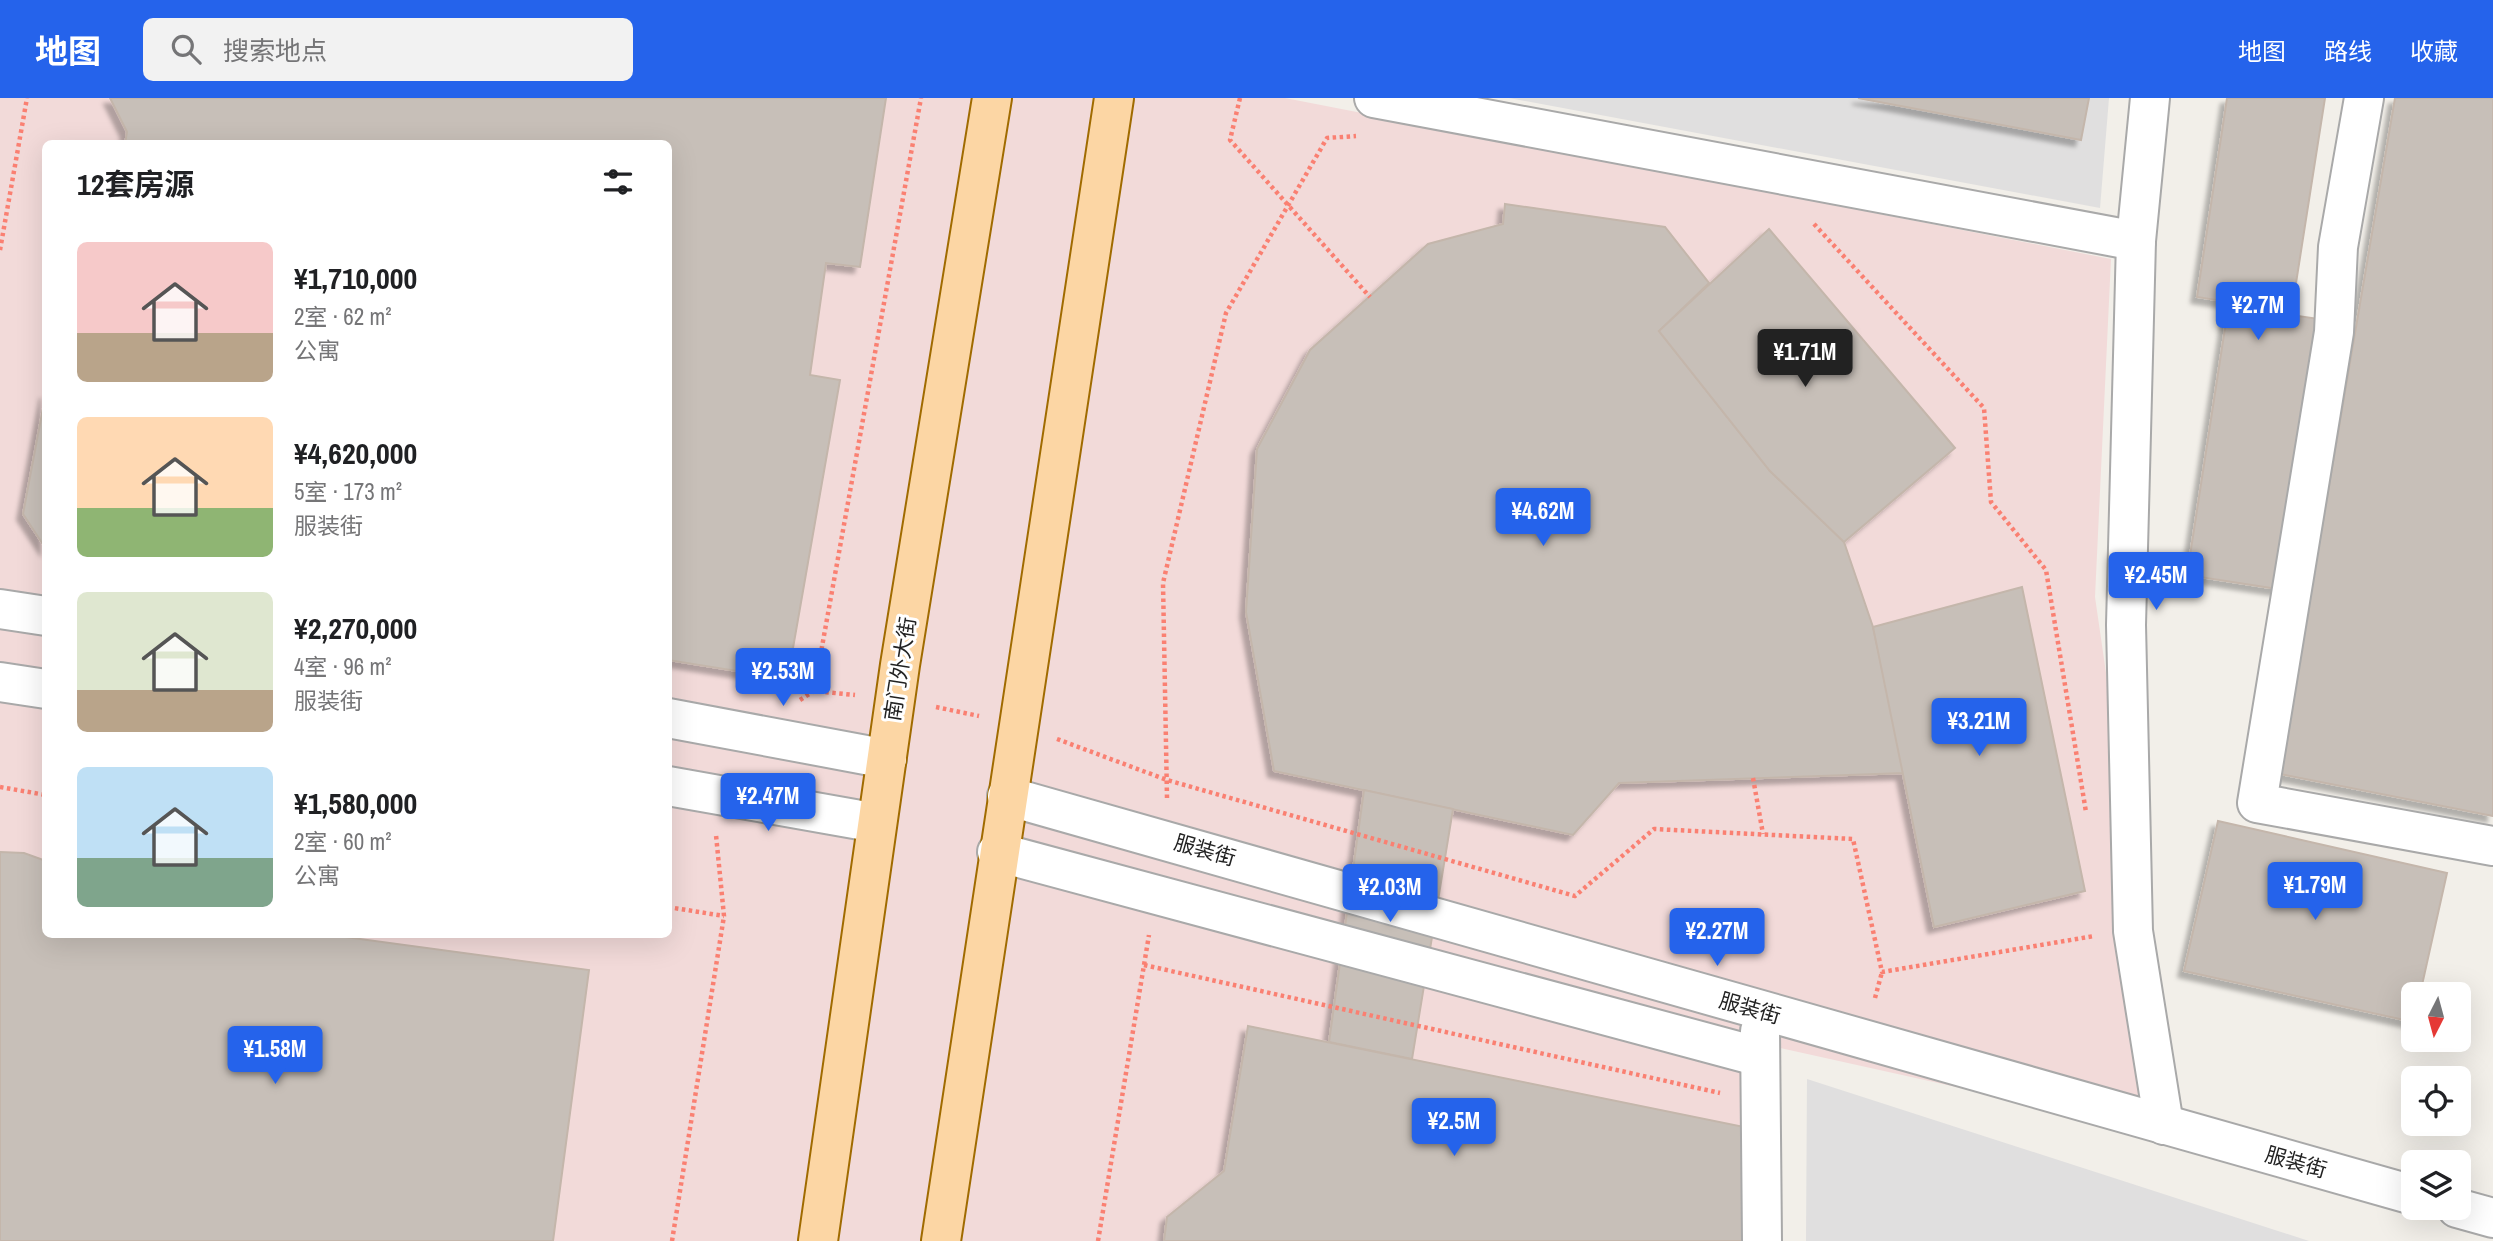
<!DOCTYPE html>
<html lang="zh">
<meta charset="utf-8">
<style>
:root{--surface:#fff;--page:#f2f2f2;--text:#202124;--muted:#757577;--accent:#2563eb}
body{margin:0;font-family:"Archivo Narrow","Noto Sans SC",sans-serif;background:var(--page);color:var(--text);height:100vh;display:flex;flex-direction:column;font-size:26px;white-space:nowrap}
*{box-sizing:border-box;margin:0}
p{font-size:23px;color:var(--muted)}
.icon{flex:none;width:38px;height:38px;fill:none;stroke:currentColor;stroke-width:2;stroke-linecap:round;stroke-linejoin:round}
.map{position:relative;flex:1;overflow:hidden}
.panel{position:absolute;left:42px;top:42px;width:630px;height:798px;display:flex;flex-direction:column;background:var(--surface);border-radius:10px;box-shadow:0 7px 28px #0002}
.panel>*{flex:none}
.needle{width:46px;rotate:186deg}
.tools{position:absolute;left:2401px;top:884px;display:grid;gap:14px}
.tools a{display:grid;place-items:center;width:70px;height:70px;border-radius:10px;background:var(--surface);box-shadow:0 7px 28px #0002;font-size:35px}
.price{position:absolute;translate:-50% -60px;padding:0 16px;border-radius:7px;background:var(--accent);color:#fff;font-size:23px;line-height:46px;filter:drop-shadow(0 2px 4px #0008)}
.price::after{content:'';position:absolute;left:50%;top:42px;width:21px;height:16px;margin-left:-10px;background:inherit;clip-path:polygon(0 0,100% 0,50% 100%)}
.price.current{background:#222;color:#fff}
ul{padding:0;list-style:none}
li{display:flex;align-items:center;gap:21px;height:175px;padding:0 35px}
li span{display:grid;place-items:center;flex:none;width:196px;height:140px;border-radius:10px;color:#555}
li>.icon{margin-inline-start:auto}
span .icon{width:84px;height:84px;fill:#fffc;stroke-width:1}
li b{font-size:30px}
h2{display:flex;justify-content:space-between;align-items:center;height:84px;padding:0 35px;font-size:30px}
header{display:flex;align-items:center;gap:42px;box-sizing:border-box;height:98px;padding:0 35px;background:var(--accent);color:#fff}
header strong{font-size:33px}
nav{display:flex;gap:38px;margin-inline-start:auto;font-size:24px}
.search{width:490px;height:63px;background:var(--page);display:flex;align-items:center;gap:18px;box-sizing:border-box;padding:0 24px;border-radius:10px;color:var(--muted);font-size:26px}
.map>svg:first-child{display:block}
.residential{fill:#e0dfdf}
.commercial{fill:#f2dad9;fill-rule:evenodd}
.building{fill:#c7bfb8;stroke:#c4b6ab;stroke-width:2;filter:url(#shadow)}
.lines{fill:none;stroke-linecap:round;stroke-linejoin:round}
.minor-casing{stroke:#a9a9a9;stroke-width:42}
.major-casing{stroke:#a06b00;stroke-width:42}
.path{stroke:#fa8072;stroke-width:4.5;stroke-dasharray:3.5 3.5;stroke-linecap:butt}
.minor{stroke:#fff;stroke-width:38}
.major{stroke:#fcd6a4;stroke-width:38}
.labels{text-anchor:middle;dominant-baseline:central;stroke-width:6;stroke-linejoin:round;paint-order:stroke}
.street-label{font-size:21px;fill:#222;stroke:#fff}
</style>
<header>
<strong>地图</strong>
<div class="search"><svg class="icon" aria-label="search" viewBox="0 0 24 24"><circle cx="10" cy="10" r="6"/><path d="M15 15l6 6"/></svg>搜索地点</div>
<nav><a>地图</a><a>路线</a><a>收藏</a></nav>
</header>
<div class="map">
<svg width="2493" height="1143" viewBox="0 0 2493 1143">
<defs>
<filter id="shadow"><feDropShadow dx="-6" dy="6" stdDeviation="2" flood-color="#0004"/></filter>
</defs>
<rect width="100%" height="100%" fill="#f2efe9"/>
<g class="residential">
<polygon points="1509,0 2109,0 2100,110"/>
<polygon points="1807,981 2309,1143 1806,1143"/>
</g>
<path class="commercial" d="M 0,0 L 1285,0 L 2111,161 L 2095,499 L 2173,1037 L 1771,948 L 1771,1143 L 0,1143 ZM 46,46 L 668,46 L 668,836 L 46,836 Z"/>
<g class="building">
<polygon points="110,0 886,0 860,169 826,165 810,277 840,282 793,550 749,575 668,562 668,46 125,46 127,34"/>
<polygon points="1858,0 2089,0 2081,42"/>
<polygon points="2227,0 2325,0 2291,217 2326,222 2284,492 2187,477 2229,204 2197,199"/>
<polygon points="2395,0 2493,0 2493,718 2280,676"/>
<polygon points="1505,106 1665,129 1709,185 1659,233 1770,373 1844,444 1873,529 1905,675 1619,685 1573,737 1274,673 1246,514 1257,351 1310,252 1428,146 1503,126"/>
<polygon points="1769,131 1955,350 1844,444 1770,373 1659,233"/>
<polygon points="46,294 46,451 23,416"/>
<polygon points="2022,489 2085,793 1934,829 1873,529"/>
<polygon points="1364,692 1453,711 1412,961 1329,944"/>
<polygon points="2218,723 2447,775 2420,896 2413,896 2413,924 2184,873"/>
<polygon points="0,754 24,755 46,763 46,836 323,836 589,872 553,1143 0,1143"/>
<polygon points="1248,928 1749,1030 1746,1143 1164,1143 1167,1119 1224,1073"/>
</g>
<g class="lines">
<g class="minor-casing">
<g id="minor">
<polyline points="1374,0 2136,143"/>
<polyline points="2150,0 2136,143 2126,527 2133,833 2164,1027"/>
<polyline points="2364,0 2338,149 2334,234 2257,705 2493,748"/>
<polyline points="0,511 46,518"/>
<polyline points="0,584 46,591"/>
<polyline points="668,620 887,661"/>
<polyline points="668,688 877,725"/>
<polyline points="1007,698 2413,1097"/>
<polyline points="997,754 1760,959"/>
<polyline points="1760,933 1762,1143"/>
<polyline points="2457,1110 2493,1120"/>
</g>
</g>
<g class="major-casing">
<g id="major">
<polyline points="818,1143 900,567 992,0"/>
<polyline points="941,1143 1114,0"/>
</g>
</g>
<g class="path">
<polyline points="1240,0 1230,42 1370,199"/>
<polyline points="1814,126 1984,310 1991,404 2046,472 2086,714"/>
<polyline points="0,152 27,0"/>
<polyline points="814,593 921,0"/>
<polyline points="800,602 814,593 855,597"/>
<polyline points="936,609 979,618"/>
<polyline points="1057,641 1167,682 1575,798 1654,731 1853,741 1882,874 2094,838"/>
<polyline points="1753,680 1763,736"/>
<polyline points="0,689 46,697"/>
<polyline points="1167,700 1163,485 1226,215 1327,40 1356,38"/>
<polyline points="668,809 724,818"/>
<polyline points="1144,867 1720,995"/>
<polyline points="1875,900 1882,874"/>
<polyline points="672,1143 724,818 716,737"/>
<polyline points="1098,1143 1149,837"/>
</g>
<use href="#minor" class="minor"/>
<use href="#major" class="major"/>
</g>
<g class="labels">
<g class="street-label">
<text transform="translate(900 571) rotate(-81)">南门外大街</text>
<text transform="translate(1205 752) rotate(16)">服装街</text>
<text transform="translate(1750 910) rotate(16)">服装街</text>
<text transform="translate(2296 1064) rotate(16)">服装街</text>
</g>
</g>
</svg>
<div class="tools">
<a><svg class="needle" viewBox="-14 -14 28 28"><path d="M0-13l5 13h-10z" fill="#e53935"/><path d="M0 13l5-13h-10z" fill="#757577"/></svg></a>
<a><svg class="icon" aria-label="locate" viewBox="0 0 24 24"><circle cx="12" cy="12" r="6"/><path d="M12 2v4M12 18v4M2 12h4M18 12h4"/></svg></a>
<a><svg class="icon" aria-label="layers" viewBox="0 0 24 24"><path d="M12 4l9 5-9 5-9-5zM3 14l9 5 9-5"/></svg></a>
</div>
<b class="price" style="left:2258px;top:244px">¥2.7M</b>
<b class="price current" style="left:1805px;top:291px">¥1.71M</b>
<b class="price" style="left:1543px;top:450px">¥4.62M</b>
<b class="price" style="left:2156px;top:514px">¥2.45M</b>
<b class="price" style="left:783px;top:610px">¥2.53M</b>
<b class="price" style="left:1979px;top:660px">¥3.21M</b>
<b class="price" style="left:768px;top:735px">¥2.47M</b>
<b class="price" style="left:2315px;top:824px">¥1.79M</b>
<b class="price" style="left:1390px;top:826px">¥2.03M</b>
<b class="price" style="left:1717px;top:870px">¥2.27M</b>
<b class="price" style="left:275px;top:988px">¥1.58M</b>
<b class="price" style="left:1454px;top:1060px">¥2.5M</b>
<section class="panel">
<h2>12套房源<svg class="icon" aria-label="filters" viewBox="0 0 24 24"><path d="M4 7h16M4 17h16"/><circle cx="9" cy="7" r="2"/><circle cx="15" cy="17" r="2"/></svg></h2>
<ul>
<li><span style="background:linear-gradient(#f6c9c9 65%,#b9a48a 0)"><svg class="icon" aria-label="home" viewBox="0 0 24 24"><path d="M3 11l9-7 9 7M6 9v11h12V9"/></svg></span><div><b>¥1,710,000</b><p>2室 · 62 m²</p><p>公寓</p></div></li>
<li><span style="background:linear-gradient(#ffd9b3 65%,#8fb573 0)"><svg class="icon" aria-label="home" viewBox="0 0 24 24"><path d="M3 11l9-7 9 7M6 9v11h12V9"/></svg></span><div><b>¥4,620,000</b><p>5室 · 173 m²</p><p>服装街</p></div></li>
<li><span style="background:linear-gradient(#dfe7d0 70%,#b9a48a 0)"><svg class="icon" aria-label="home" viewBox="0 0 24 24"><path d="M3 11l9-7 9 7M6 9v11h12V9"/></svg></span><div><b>¥2,270,000</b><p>4室 · 96 m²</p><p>服装街</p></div></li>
<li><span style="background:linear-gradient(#bfe0f5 65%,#7fa58c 0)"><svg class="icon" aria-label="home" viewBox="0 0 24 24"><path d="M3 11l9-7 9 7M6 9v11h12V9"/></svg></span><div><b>¥1,580,000</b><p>2室 · 60 m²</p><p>公寓</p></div></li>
</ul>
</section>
</div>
